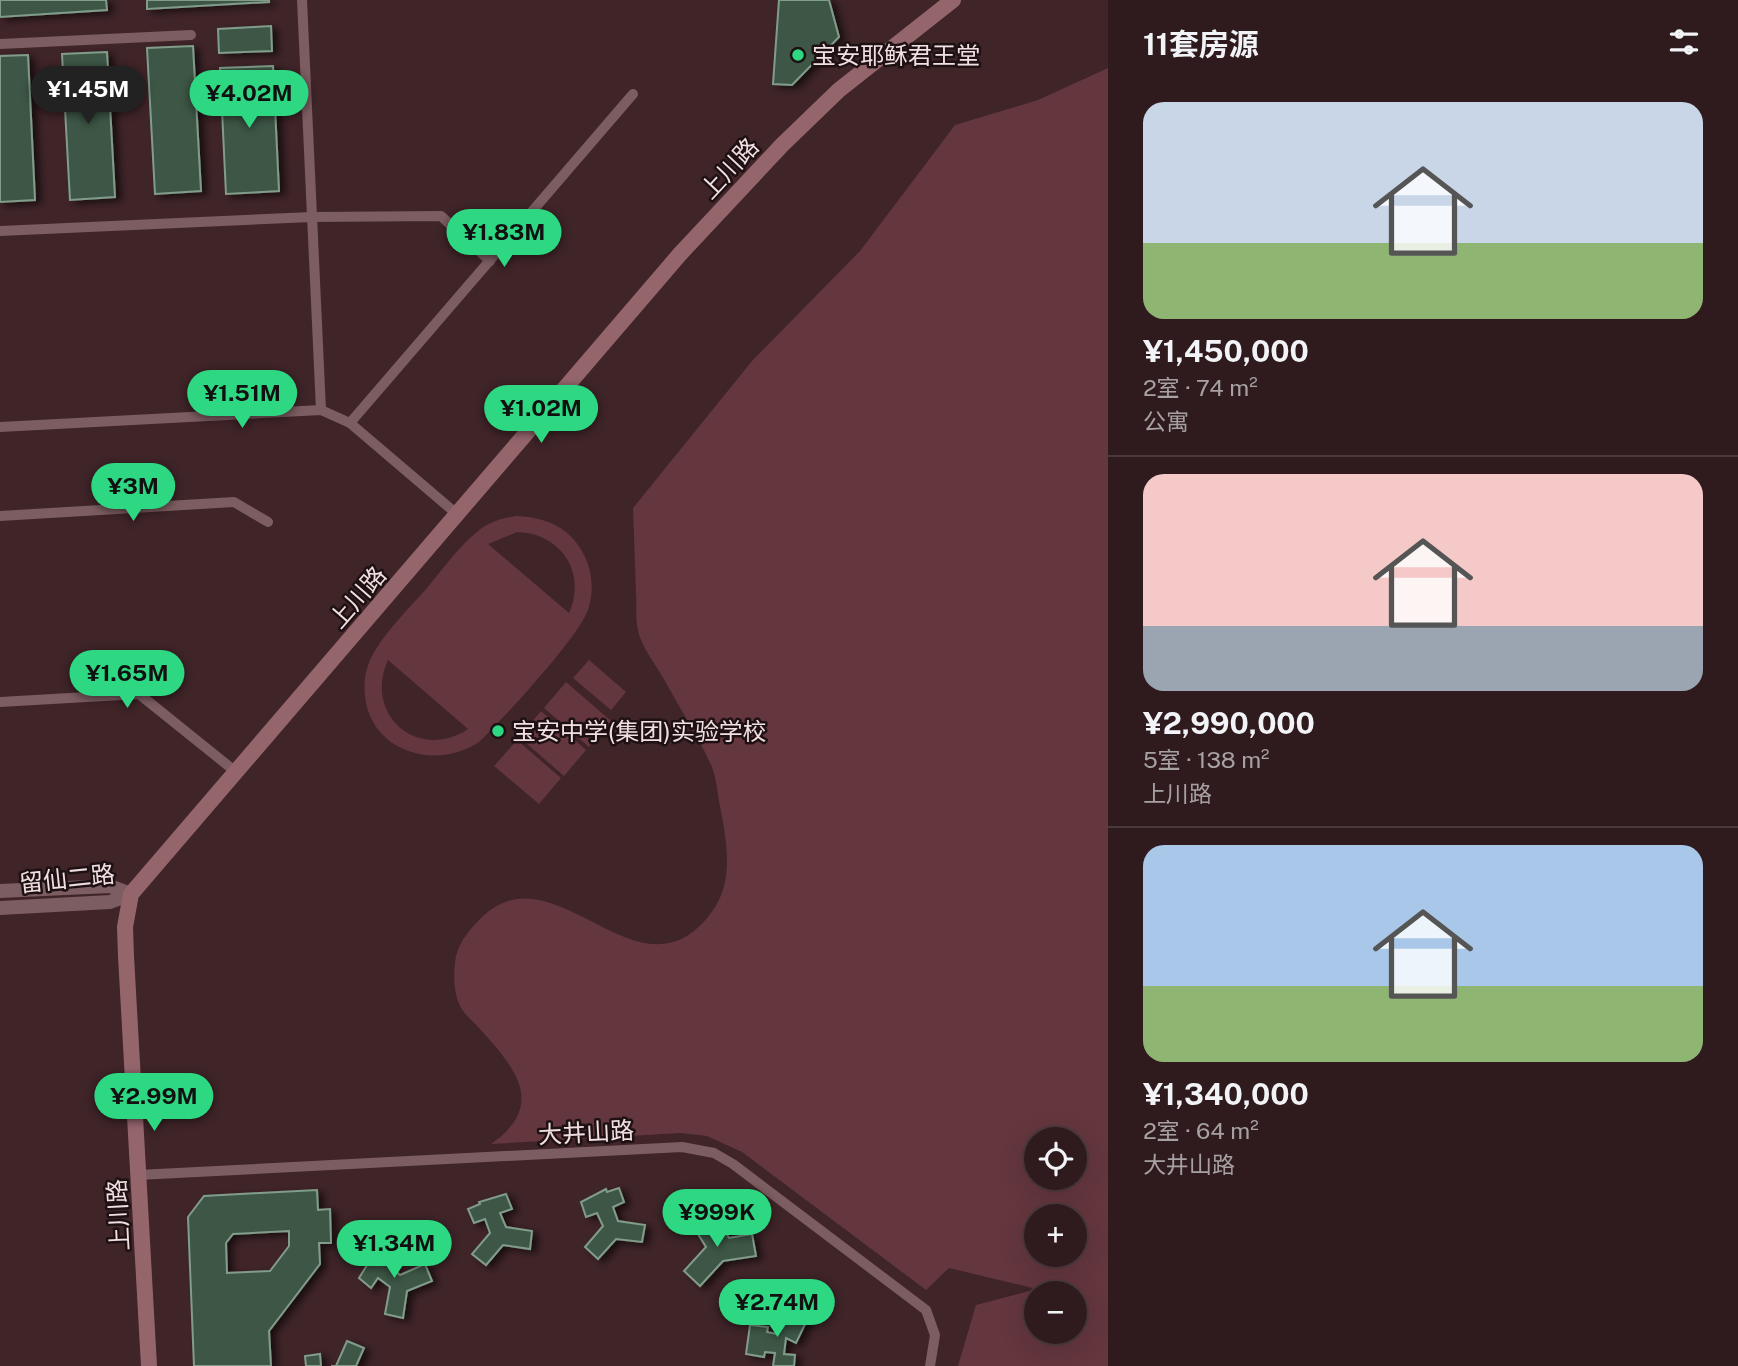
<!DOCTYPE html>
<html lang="zh">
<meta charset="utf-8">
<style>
:root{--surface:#2f1b1e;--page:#3b282b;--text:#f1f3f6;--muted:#a7a1a4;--line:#4a393c;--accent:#2ed883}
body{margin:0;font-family:"Public Sans","Noto Sans SC",sans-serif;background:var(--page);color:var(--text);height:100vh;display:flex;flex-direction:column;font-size:26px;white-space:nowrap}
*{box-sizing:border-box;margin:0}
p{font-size:23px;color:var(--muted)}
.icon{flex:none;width:38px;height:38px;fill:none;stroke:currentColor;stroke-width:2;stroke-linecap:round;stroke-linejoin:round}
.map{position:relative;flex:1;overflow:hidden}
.panel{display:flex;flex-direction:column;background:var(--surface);width:630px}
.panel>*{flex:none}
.buttons{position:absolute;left:1024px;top:1127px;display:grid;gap:14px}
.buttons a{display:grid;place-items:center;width:63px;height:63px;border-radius:50%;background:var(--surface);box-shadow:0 7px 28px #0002,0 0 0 2px var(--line);font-size:35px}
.price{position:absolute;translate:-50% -60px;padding:0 16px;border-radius:24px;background:var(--accent);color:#111;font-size:23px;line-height:46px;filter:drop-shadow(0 2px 4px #0008)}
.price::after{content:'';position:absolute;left:50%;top:42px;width:21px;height:16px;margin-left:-10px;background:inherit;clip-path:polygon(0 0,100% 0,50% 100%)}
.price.on{background:#222;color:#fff}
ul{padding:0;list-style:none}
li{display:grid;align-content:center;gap:14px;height:371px;padding:0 35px}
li+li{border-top:2px solid var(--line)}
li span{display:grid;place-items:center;height:217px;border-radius:21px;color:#555}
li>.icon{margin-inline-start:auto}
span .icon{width:126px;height:126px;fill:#fffc;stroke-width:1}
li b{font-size:30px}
h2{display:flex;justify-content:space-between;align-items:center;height:84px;padding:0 35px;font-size:30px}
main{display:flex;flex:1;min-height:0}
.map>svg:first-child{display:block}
.green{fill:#64363e;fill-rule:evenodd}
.building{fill:#3c5645;stroke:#819d8a;stroke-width:2;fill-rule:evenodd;filter:url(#shadow)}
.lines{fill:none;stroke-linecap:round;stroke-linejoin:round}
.minor{stroke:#7c5d61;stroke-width:10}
.tertiary{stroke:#7c5d61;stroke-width:14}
.secondary{stroke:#95656c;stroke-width:16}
.poi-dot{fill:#2ed883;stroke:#1e1113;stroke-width:2.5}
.labels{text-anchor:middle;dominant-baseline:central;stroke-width:5;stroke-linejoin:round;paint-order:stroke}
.poi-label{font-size:24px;fill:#f2dfe2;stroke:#1e1113;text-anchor:start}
.street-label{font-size:24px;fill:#f2dfe2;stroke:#1e1113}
</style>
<main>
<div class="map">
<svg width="1108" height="1366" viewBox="0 0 1108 1366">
<defs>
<filter id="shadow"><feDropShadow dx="5.5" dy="3" stdDeviation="3.5" flood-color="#0009"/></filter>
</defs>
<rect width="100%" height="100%" fill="#3f2428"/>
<g class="green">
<path d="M 1108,68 L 1108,1366 L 958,1366 L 976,1305 L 1037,1289 L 949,1268 L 926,1290 L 742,1152 L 707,1136 L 681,1133 L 491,1144 C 548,1104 514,1067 479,1028 C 474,1022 465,1015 461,1008 C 453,993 453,972 456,956 C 460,940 471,928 482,917 C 556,846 639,1009 711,913 C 736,880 726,839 719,801 C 717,790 716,776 711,765 C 698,736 680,709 665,681 C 657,666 641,647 638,630 C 635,619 637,605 636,593 C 635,565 634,536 633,508 L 752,361 L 860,251 L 955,125 L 1038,100 ZM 1036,1139 L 1074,1139 L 1074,1178 L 1036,1178 ZM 1036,1216 L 1074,1216 L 1074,1255 L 1036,1255 ZM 1036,1293 L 1074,1293 L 1074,1332 L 1036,1332 Z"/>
<path d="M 516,516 C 542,517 566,525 580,548 C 592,566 595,589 588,610 C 578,638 503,719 479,742 C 428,775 358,745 365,679 C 366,669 370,658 376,649 C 390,627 410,607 427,588 C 443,569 458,547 477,532 C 488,522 502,518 516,516 ZM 517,532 C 561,533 587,573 569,613 L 488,544 ZM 388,660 L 468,729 C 418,762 363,715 388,660 Z"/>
<polygon points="589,660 626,692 611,710 573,678"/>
<polygon points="566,682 611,721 589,747 544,708"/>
<polygon points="541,711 586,750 564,776 519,737"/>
<polygon points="517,740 561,778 539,804 494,766"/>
</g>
<g class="building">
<polygon points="0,0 106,0 107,10 0,17"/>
<polygon points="147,0 269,0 269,2 147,9"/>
<polygon points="779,0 829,0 839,37 792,85 773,84"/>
<polygon points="271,26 272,51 219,53 218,29"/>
<polygon points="193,46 201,191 155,194 147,48"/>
<polygon points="107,52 115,197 70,200 62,54"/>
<polygon points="28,55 35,200 0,202 0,56"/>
<polygon points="273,66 279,191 226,194 220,68"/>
<polygon points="619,1188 624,1202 613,1207 618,1221 645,1225 642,1242 616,1239 598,1259 585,1247 603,1226 597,1213 586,1217 581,1202 606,1189 607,1192"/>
<path d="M 317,1190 L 318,1210 L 330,1209 L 331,1243 L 319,1243 L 320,1264 L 269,1331 L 271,1366 L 194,1366 L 188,1217 L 204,1196 ZM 289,1231 L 289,1246 L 270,1271 L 227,1273 L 226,1243 L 233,1234 Z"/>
<polygon points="506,1194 512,1209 500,1213 506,1227 532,1231 530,1249 503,1245 486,1265 472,1254 490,1233 485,1219 474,1223 468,1209 480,1204 479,1202"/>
<polygon points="714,1213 729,1238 752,1234 756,1256 723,1261 700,1286 684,1271 706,1247 693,1226"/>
<polygon points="384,1246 396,1256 389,1265 400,1275 425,1264 432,1281 407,1291 403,1318 385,1314 390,1287 378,1278 371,1288 359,1278 374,1254 377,1256"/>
<polygon points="790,1309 808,1318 796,1343 786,1338 784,1354 795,1355 794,1366 773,1366 775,1353 765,1352 764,1357 746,1354 750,1325 768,1327 767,1332 777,1334"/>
<polygon points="347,1341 364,1348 356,1366 331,1366 336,1366"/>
<polygon points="320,1354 321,1366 306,1366 305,1356"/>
</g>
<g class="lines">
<g class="minor">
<polyline points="302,0 321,410"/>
<polyline points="0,44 191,35"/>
<polyline points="0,231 312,217 441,216 490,261"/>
<polyline points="350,423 633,94"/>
<polyline points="0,427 321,410 350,423 458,515"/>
<polyline points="0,516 234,502 268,522"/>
<polyline points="0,702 139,694 236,772"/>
<polyline points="138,1175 682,1147 714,1153 733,1164 926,1310 935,1335 930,1366"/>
</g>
<g class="tertiary">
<polyline points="0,891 110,886 131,894"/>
<polyline points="0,908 110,902 131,894"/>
</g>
<polyline class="secondary" points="149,1366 126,956 125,927 131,894 680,254 782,145 839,90 953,0"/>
</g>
<g class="poi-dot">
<circle cx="798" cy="55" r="7"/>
<circle cx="498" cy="731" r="7"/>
</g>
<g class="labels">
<g class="poi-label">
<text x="812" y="55">宝安耶稣君王堂</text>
<text x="512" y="731">宝安中学(集团)实验学校</text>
</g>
<g class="street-label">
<text transform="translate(729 168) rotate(-47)">上川路</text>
<text transform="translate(357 597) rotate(-49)">上川路</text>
<text transform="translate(67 878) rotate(-6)">留仙二路</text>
<text transform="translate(586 1132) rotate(-3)">大井山路</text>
<text transform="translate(118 1215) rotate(-93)">上川路</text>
</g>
</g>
</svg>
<div class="buttons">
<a><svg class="icon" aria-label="locate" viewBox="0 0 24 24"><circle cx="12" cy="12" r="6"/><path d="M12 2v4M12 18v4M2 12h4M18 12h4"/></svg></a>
<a>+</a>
<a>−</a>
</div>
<b class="price on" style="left:88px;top:126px">¥1.45M</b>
<b class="price" style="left:249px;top:130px">¥4.02M</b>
<b class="price" style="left:504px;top:269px">¥1.83M</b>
<b class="price" style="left:242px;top:430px">¥1.51M</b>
<b class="price" style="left:541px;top:445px">¥1.02M</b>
<b class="price" style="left:133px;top:523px">¥3M</b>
<b class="price" style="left:127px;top:710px">¥1.65M</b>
<b class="price" style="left:154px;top:1133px">¥2.99M</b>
<b class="price" style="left:717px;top:1249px">¥999K</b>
<b class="price" style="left:394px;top:1280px">¥1.34M</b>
<b class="price" style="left:777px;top:1339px">¥2.74M</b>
</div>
<section class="panel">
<h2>11套房源<svg class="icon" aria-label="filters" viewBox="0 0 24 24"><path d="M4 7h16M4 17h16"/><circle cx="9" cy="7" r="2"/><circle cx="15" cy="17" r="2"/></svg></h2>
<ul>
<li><span style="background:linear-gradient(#c9d6e8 65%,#8fb573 0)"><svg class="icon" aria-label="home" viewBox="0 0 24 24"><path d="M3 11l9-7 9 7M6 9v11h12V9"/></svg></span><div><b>¥1,450,000</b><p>2室 · 74 m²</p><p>公寓</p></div></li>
<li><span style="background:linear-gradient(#f6c9c9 70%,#9aa5b1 0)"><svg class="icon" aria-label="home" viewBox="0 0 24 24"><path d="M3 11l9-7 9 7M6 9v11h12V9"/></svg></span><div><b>¥2,990,000</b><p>5室 · 138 m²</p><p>上川路</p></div></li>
<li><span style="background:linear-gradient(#a9c7e8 65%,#8fb573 0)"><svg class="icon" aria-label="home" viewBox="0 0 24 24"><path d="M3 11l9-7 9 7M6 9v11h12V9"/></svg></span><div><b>¥1,340,000</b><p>2室 · 64 m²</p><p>大井山路</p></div></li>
</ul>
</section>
</main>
